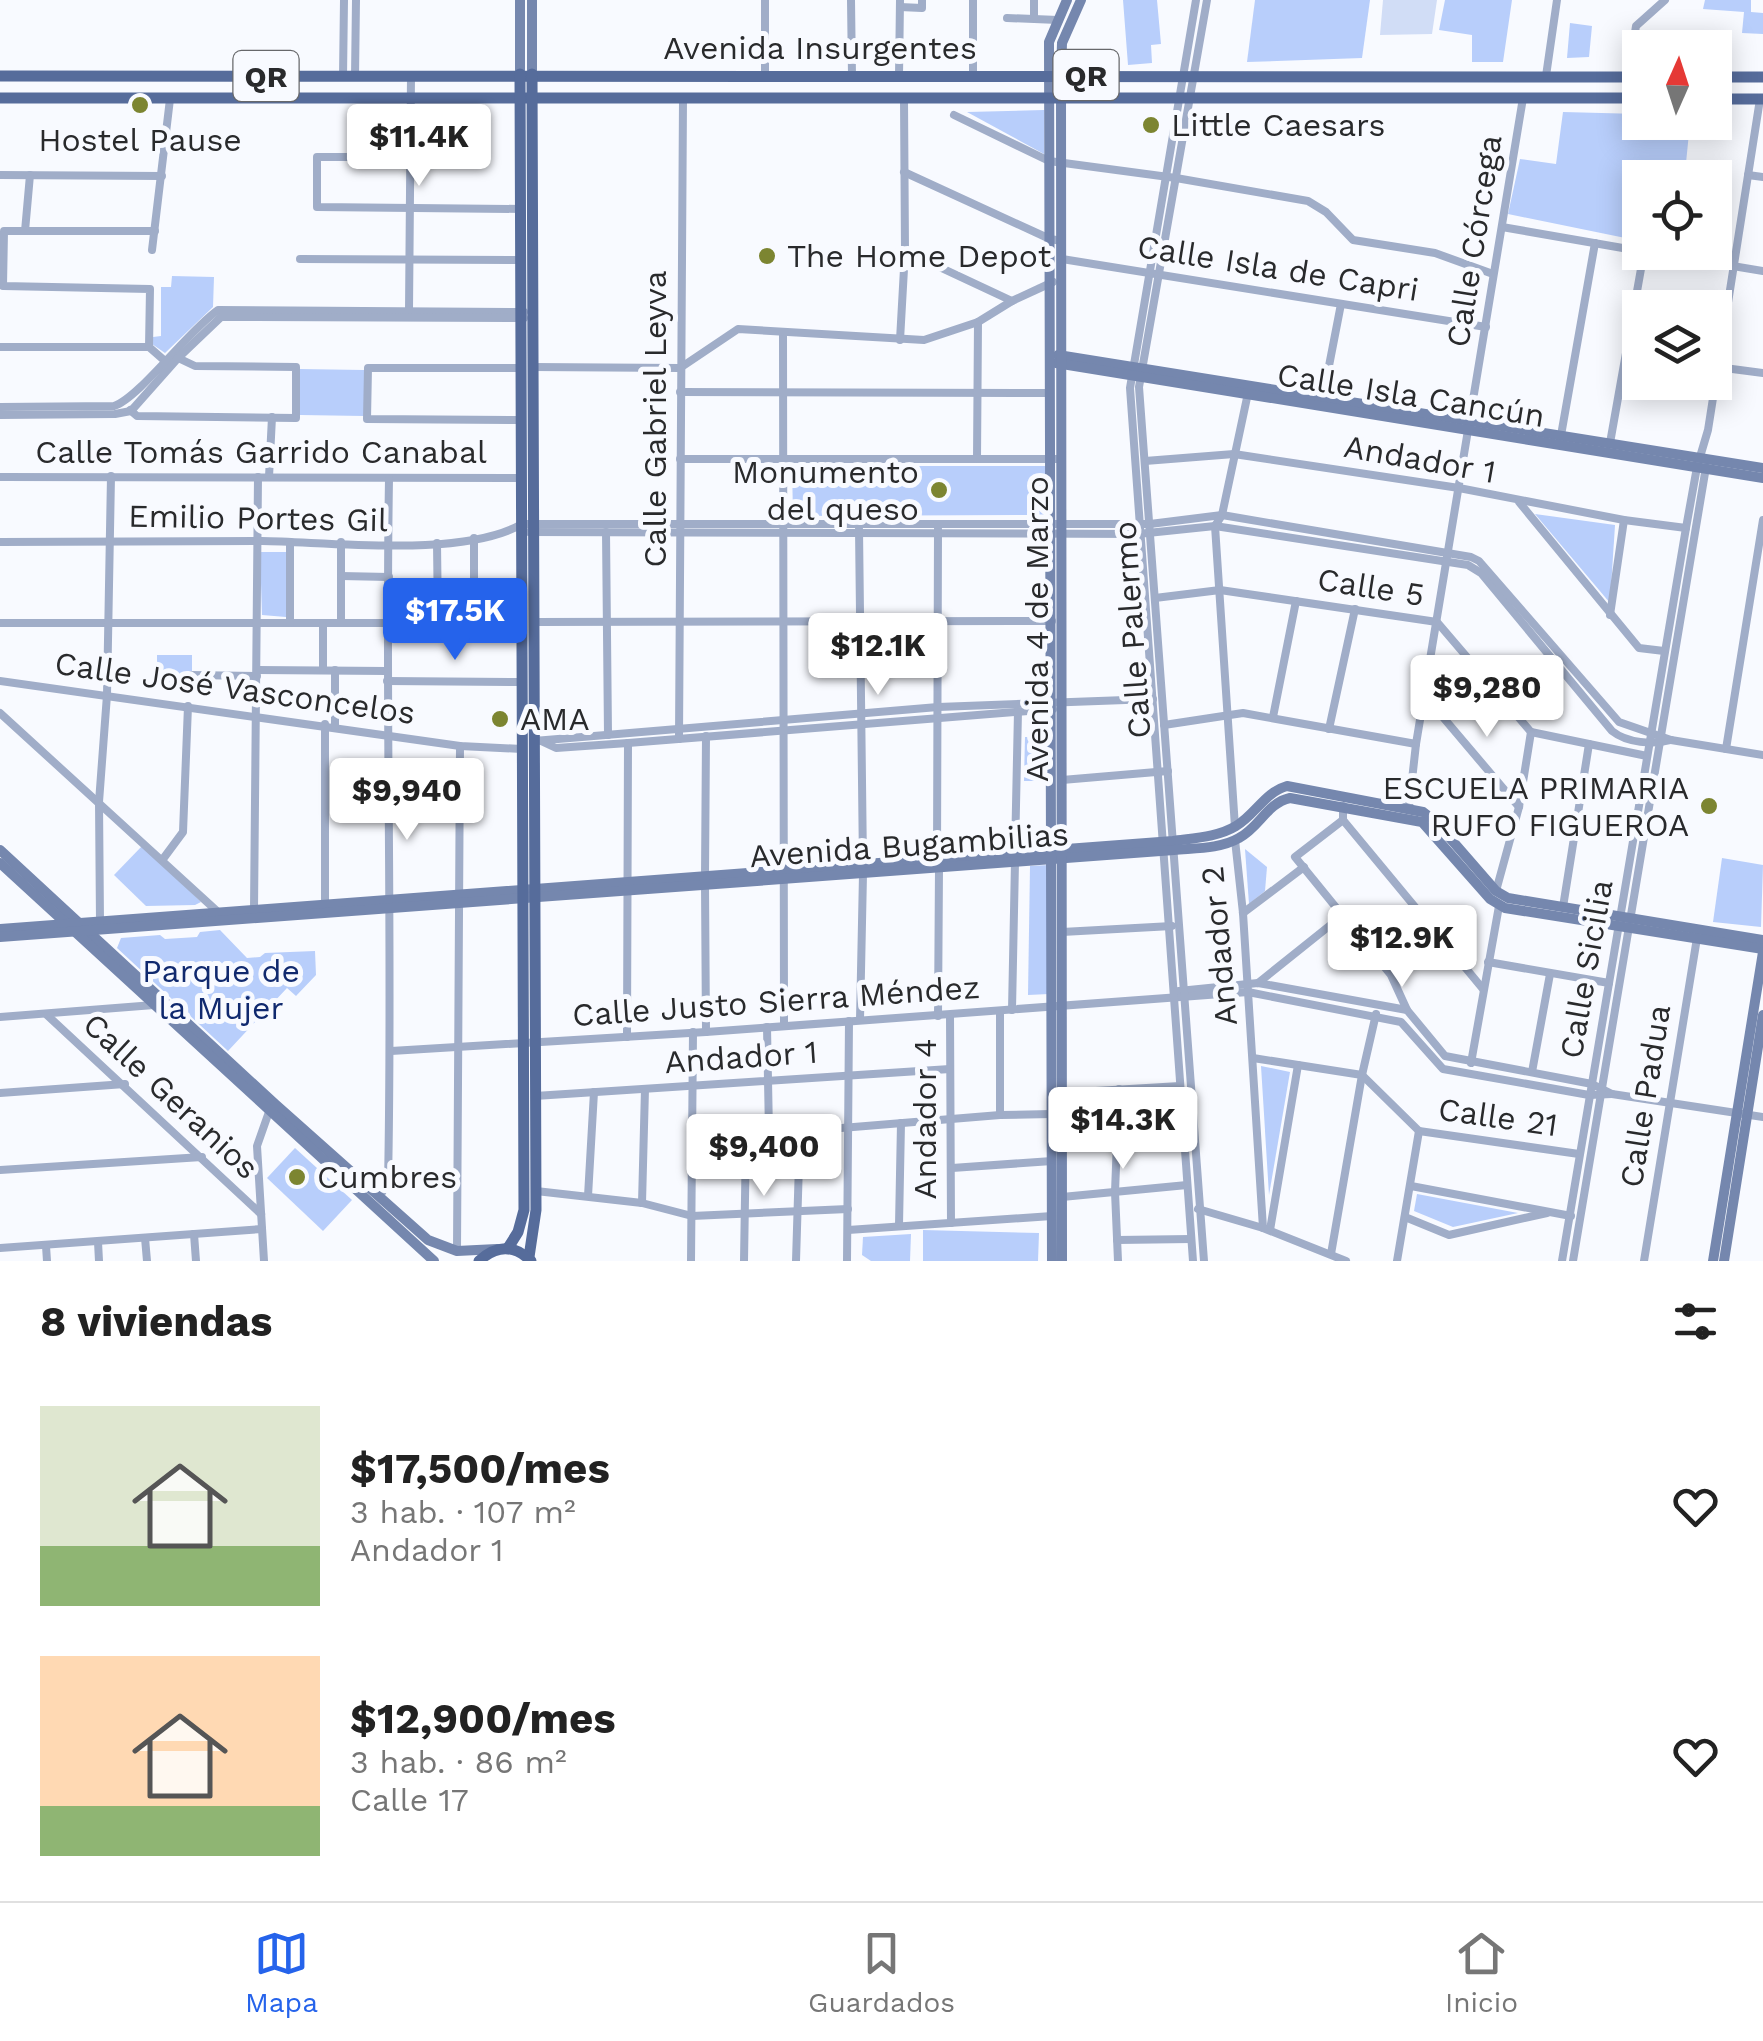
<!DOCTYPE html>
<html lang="es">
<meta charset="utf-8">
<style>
:root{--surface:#fff;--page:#f6f6f6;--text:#222;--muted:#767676;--line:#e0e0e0;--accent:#2563eb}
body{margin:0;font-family:"Work Sans",sans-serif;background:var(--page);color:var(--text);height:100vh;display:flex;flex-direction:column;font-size:38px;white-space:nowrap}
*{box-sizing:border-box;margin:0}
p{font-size:32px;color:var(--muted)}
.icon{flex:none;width:55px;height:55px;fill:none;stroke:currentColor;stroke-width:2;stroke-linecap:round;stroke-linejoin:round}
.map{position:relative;height:1261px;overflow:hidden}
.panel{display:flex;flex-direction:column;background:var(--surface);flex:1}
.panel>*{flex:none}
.needle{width:65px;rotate:3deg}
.controls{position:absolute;left:1622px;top:30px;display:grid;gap:20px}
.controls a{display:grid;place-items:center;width:110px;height:110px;border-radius:0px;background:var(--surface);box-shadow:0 5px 25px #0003;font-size:50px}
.price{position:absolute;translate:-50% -85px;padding:0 22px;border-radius:10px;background:#fff;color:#222;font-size:32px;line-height:65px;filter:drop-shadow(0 2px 5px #0008)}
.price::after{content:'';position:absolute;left:50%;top:60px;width:30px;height:22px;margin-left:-15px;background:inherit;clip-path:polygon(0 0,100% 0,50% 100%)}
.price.selected{background:var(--accent);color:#fff}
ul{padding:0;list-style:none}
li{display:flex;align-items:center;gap:30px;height:250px;padding:0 40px}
li span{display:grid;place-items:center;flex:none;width:280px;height:200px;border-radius:0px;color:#555}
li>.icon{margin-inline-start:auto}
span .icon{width:120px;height:120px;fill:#fffc;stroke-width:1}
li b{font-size:42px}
h2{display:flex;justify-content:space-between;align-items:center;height:120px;padding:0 40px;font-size:42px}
.dock{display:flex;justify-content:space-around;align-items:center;height:140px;border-top:2px solid var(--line);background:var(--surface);font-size:28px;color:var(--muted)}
.dock a{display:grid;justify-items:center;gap:5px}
.dock .selected{color:var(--accent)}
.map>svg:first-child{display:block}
.green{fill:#b8cefb}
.water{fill:#d1ddf6}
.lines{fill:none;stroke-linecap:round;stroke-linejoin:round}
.street{stroke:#a0adc8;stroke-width:8}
.secondary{stroke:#7587ae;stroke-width:10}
.primary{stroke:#566c9b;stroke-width:11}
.poi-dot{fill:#7c8531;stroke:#f8faff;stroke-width:4}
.labels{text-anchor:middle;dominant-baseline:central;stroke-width:10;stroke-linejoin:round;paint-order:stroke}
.shield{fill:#f8faff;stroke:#67686b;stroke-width:2.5}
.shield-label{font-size:30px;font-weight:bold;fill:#292a2c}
.street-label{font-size:32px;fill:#292a2c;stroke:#f8faff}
.poi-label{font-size:32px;fill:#292a2c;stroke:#f8faff;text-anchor:start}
.park-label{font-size:32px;fill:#10296e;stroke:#f8faff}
</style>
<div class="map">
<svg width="1763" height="1261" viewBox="0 0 1763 1261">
<rect width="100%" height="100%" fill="#f8faff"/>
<g class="green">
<polygon points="1123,0 1157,0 1161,44 1151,45 1152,63 1128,65"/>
<polygon points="1255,0 1370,0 1362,58 1247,62"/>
<polygon points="1445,0 1512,0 1503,62 1472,62 1472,35 1439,30"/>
<polygon points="1705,0 1751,0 1751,12 1763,13 1763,34 1742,33 1744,12 1703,9"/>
<polygon points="1570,23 1592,26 1589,57 1567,58"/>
<polygon points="1044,110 1044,154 967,112"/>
<polygon points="1563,112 1640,114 1640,122 1690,123 1686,163 1659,161 1656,177 1640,178 1640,241 1508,214 1520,159 1556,164"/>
<polygon points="172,276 214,277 213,307 165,353 152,344 153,337 161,336 161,287 171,287"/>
<polygon points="299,369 364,370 364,416 300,415"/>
<polygon points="792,466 1047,466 1045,515 793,516"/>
<polygon points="1535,514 1615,525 1610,603"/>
<polygon points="260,552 286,552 286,617 262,615"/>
<rect x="157" y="655" width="35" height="33"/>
<polygon points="1025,737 1044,737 1043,781 1024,781"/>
<polygon points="143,845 201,902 195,905 146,906 114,875"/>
<polygon points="1245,849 1267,867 1265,891 1249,904"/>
<polygon points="1722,858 1763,865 1761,927 1713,922"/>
<polygon points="1049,865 1049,994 1028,995 1030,866"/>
<polygon points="220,930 247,958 260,957 265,953 315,951 316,975 296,996 287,988 228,1051 117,948 121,938 160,935 165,939 197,937 200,932"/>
<polygon points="1261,1066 1290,1072 1269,1195"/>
<polygon points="295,1148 352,1200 323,1231 267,1178"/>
<polygon points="1417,1194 1518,1213 1453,1227 1414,1211"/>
<polygon points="923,1230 1039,1233 1038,1261 923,1261"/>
<polygon points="911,1234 910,1261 871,1261 862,1255 863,1237"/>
</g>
<polygon class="water" points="1383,0 1437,0 1432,34 1380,35"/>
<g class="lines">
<g class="street">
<polyline points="765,0 765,76"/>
<polyline points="851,0 852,76"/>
<polyline points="900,7 922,8 922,0"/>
<polyline points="1007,18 1058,20"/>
<polyline points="1034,18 1034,0"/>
<polyline points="899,76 900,0"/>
<polyline points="973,76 973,0"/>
<polyline points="1546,76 1557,0"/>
<polyline points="343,77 344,0"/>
<polyline points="355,77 356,0"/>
<polyline points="1628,77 1636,26 1665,0"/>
<polyline points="954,115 1049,161 1176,178 1308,201 1326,212 1353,240 1435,253 1493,274"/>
<polyline points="438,157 317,157 317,207 521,209"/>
<polyline points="904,172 1050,239 1062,241"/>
<polyline points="0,175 162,176"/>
<polyline points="1748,175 1763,177"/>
<polyline points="1502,227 1640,251"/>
<polyline points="25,231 30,175"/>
<polyline points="152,250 170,99"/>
<polyline points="905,251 1012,301"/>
<polyline points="1649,252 1763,271"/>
<polyline points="300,259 521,260"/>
<polyline points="1062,259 1486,327"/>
<polyline points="409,311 411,76"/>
<polyline points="783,333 784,1026"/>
<polyline points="900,340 905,251 904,99"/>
<polyline points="0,347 149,347 165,361"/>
<polyline points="149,347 150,289 3,286 4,231 155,231"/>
<polyline points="533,367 680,368 738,329 924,340 978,322 1012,301 1053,282"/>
<polyline points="1717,367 1763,373"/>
<polyline points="521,368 368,368 367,419 521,420"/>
<polyline points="680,392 1050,393"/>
<polyline points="1322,402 1341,304"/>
<path d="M 0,407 L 114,406 C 139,398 189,330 218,310 L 524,312"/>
<polyline points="130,410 137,416 296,418 296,367 195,366 176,357"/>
<polyline points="0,415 115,414 131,411 178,358 221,317 524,318"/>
<polyline points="1560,441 1595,243"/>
<polyline points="1610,443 1644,252"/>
<polyline points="680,459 1062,459"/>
<polyline points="977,459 978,322"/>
<polyline points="1145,461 1234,454 1459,488 1624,520 1686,528"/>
<polyline points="0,477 522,478"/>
<polyline points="269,477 272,417"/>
<polyline points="1519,502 1639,648 1664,651"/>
<polyline points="859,529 863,865"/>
<path d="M 529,532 L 1138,534 L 1215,526 L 1468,565 L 1481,573 L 1612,731 C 1627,743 1653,745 1671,740"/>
<polyline points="606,532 608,735"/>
<polyline points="474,538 474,624"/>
<path d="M 0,542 C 87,542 175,541 262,541 C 331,542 463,558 522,524 L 1150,524 L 1222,515 L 1471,557 L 1479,561 L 1619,722 L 1671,740 L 1763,755"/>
<polyline points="341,542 341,623"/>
<polyline points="437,543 438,623"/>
<polyline points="341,576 389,577"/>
<polyline points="389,587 474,585"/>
<polyline points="1155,598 1220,590 1437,622 1531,732 1647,756"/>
<polyline points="1610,615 1624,520"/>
<polyline points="534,622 1052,621"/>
<polyline points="0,623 522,623"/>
<polyline points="290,623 290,542"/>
<polyline points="257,670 387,671"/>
<polyline points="323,670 323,623"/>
<polyline points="190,675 257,676"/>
<polyline points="0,681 460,746 522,749"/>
<polyline points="387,681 522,682"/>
<polyline points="1425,696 1519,807"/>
<polyline points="0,713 218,912"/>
<polyline points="1273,717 1296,601"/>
<polyline points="1164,725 1243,713 1416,744"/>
<polyline points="335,726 335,670"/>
<polyline points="1329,729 1355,609"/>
<polyline points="679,739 683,99"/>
<polyline points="534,741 938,707 1153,699"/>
<polyline points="541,741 556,748 628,743 1053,709"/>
<polyline points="1726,749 1763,520"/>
<polyline points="1062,780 1168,771"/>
<polyline points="1343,806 1343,820 1483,989"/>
<polyline points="1409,807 1416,744 1523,98"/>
<polyline points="1343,820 1295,857 1391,975 1407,1010"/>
<polyline points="1235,827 1215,526 1222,515 1248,393"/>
<polyline points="1235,840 1243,913 1263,1228"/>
<polyline points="1015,853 1018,711"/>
<polyline points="163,859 183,832 188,706"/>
<polyline points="937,859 938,529"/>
<polyline points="705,876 706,736"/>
<polyline points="705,885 706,1032"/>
<polyline points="1496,891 1519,807 1531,732"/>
<polyline points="325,904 325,724"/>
<polyline points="1563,907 1589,744"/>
<polyline points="254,910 258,477"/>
<polyline points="1243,913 1304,867"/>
<polyline points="100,922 99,802 107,695 111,476"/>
<polyline points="1062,932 1172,926"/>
<polyline points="1488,962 1609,983"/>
<polyline points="1258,983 1343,915"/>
<polyline points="1179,991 1258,983 1407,1010 1445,1056 1592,1084 1612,1094 1763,1117"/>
<polyline points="1012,1010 1015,862"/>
<polyline points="47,1015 261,1214"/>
<polyline points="950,1015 951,1223"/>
<polyline points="938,1016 939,868"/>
<polyline points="0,1017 154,1005"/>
<polyline points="860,1020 863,874"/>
<polyline points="767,1027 769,1133"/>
<polyline points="627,1037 628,743"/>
<polyline points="391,1051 706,1032 1248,992 1401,1022 1443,1069 1589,1095 1612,1094"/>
<polyline points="1253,1058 1362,1075 1419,1131 1579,1154"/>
<polyline points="1471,1063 1499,906"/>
<polyline points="1532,1072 1550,974"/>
<polyline points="0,1093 125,1084"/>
<polyline points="1062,1093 1180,1086"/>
<polyline points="535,1096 950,1069"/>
<polyline points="1000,1115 1000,1011"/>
<polyline points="694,1140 1000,1115 1052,1114"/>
<polyline points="1119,1143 1184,1138"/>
<polyline points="952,1168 1052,1161"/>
<polyline points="0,1170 202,1157"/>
<polyline points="1411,1186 1571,1216"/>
<polyline points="536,1191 642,1203 692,1216 848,1209"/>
<path d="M 380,1196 L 388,1182 C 393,947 385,713 389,479"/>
<polyline points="588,1196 594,1092"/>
<polyline points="1062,1197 1187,1185"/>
<polyline points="642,1203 645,1089"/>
<polyline points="1198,1209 1263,1228 1346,1261"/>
<polyline points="1405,1217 1449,1235 1547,1213"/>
<polyline points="899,1225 901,1123"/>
<polyline points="848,1230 1052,1216"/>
<polyline points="1270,1230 1298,1065"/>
<polyline points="194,1234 196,1261"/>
<polyline points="145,1238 147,1261"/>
<polyline points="1117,1240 1191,1239"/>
<polyline points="98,1242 99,1261"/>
<polyline points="46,1246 47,1261"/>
<polyline points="0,1248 262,1229"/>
<polyline points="457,1251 460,746"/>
<polyline points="1331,1254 1362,1075 1376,1014"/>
<polyline points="264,1261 257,1146 270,1109"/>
<polyline points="691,1261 693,1032"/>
<polyline points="744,1261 746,1136"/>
<polyline points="796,1261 800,1131"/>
<polyline points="847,1261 849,1021"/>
<polyline points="1118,1261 1115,1192 1119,1089"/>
<polyline points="1193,1261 1130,388 1196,0"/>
<polyline points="1204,1261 1139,387 1207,0"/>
<polyline points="1397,1261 1419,1131"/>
<polyline points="1562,1261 1686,528 1697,467 1708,430 1760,99"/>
<polyline points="1573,1261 1706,467"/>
<polyline points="1644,1261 1697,938"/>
</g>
<g class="secondary">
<polyline points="520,0 520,74"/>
<polyline points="532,0 532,74"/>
<polyline points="1058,355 1763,468"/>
<polyline points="1056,363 1763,478"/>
<polyline points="0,850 275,1104 428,1240 457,1251 497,1249"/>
<polyline points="0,863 434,1261"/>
<path d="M 0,929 L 1173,841 C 1194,838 1218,837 1236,826 C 1255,815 1265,792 1287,786 L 1423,812 L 1436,822 L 1496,891 L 1508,898 L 1763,940"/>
<path d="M 0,937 L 1174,850 C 1195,848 1220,849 1239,838 C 1259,828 1267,803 1290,798 L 1422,822 L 1490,899 L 1505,908 L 1763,949"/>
<polyline points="1052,1261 1049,42 1067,0"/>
<polyline points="1062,1261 1061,75 1062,43 1081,0"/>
<polyline points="1713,1261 1763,952"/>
<polyline points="1724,1261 1763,1015"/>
</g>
<g class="primary">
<polyline points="0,76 1640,77"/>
<polyline points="1715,77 1763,77"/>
<polyline points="0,98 1640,98"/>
<polyline points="1715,99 1763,99"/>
<polyline points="508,1248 518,1232 524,1210 520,74"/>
<polyline points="529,1257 536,1210 532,74"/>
<path d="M 479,1261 C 496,1245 514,1244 531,1261"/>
</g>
</g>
<g class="poi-dot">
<circle cx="140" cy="105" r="10"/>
<circle cx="1151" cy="125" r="10"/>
<circle cx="767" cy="256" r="10"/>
<circle cx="939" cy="490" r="10"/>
<circle cx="500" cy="719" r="10"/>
<circle cx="1709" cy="806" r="10"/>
<circle cx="297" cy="1177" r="10"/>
</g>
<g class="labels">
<g class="shield">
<rect x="1053.5" y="50" width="65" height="50" rx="8"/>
<rect x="233.5" y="51" width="65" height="50" rx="8"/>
</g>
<g class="shield-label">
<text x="1086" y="75">QR</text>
<text x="266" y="76">QR</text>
</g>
<g class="street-label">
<text x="820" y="48">Avenida Insurgentes</text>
<text transform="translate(1474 241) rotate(-81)">Calle Córcega</text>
<text transform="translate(1278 268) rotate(9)">Calle Isla de Capri</text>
<text transform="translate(1411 395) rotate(9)">Calle Isla Cancún</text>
<text transform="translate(655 419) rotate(-90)">Calle Gabriel Leyva</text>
<text x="261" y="452">Calle Tomás Garrido Canabal</text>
<text transform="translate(1420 459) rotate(10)">Andador 1</text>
<text transform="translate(258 518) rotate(1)">Emilio Portes Gil</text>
<text transform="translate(1371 587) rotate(9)">Calle 5</text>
<text transform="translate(1037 629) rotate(-90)">Avenida 4 de Marzo</text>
<text transform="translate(1132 630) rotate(-94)">Calle Palermo</text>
<text transform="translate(235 688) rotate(8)">Calle José Vasconcelos</text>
<text transform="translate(909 845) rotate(-4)">Avenida Bugambilias</text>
<text transform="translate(1219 946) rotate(-95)">Andador 2</text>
<text transform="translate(1586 969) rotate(-80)">Calle Sicilia</text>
<text transform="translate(776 1001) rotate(-4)">Calle Justo Sierra Méndez</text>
<text transform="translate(741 1057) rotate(-4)">Andador 1</text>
<text transform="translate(171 1096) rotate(43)">Calle Geranios</text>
<text transform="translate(1645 1096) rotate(-81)">Calle Padua</text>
<text transform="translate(1498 1117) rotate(8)">Calle 21</text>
<text transform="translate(925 1119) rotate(-90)">Andador 4</text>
</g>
<g class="poi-label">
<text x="1171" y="125">Little Caesars</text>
<text x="140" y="140" text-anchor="middle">Hostel Pause</text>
<text x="787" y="256">The Home Depot</text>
<text x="919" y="472" text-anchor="end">Monumento<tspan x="919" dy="37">del queso</tspan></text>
<text x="520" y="719">AMA</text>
<text x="1689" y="788" text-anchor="end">ESCUELA PRIMARIA<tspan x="1689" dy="37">RUFO FIGUEROA</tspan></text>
<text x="317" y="1177">Cumbres</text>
</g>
<g class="park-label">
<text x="221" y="971">Parque de<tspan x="221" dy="37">la Mujer</tspan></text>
</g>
</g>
</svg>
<div class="controls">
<a><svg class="needle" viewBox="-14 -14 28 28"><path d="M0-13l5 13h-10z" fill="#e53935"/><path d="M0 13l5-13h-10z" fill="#767676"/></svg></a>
<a><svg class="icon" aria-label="locate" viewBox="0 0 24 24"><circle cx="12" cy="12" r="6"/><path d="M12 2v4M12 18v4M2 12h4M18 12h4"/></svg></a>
<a><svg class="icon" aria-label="layers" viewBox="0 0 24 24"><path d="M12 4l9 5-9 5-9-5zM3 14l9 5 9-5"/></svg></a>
</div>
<b class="price" style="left:419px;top:189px">$11.4K</b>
<b class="price selected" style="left:455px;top:663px">$17.5K</b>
<b class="price" style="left:878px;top:698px">$12.1K</b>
<b class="price" style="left:1487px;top:740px">$9,280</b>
<b class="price" style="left:407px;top:843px">$9,940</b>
<b class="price" style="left:1402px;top:990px">$12.9K</b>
<b class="price" style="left:1123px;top:1172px">$14.3K</b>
<b class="price" style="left:764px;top:1199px">$9,400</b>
</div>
<section class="panel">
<h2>8 viviendas<svg class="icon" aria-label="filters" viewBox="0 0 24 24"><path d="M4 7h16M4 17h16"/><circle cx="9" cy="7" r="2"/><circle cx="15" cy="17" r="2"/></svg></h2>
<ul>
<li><span style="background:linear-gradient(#dfe7d0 70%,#8fb573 0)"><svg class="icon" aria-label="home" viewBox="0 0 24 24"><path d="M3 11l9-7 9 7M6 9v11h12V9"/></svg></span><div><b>$17,500/mes</b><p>3 hab. · 107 m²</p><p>Andador 1</p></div><svg class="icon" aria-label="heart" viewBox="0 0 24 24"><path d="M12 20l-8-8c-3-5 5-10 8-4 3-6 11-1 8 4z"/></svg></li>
<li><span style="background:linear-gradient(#ffd9b3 75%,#8fb573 0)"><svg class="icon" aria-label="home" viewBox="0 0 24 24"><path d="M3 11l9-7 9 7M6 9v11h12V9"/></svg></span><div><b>$12,900/mes</b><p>3 hab. · 86 m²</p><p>Calle 17</p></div><svg class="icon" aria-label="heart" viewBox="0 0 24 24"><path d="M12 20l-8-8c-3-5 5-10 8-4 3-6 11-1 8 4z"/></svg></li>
</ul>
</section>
<nav class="dock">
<a class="selected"><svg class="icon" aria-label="map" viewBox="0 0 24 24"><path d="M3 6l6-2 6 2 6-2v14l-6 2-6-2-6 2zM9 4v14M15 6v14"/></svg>Mapa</a>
<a><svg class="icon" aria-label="saved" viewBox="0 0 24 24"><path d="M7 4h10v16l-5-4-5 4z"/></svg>Guardados</a>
<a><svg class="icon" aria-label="home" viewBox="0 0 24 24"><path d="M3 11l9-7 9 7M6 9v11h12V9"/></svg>Inicio</a>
</nav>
